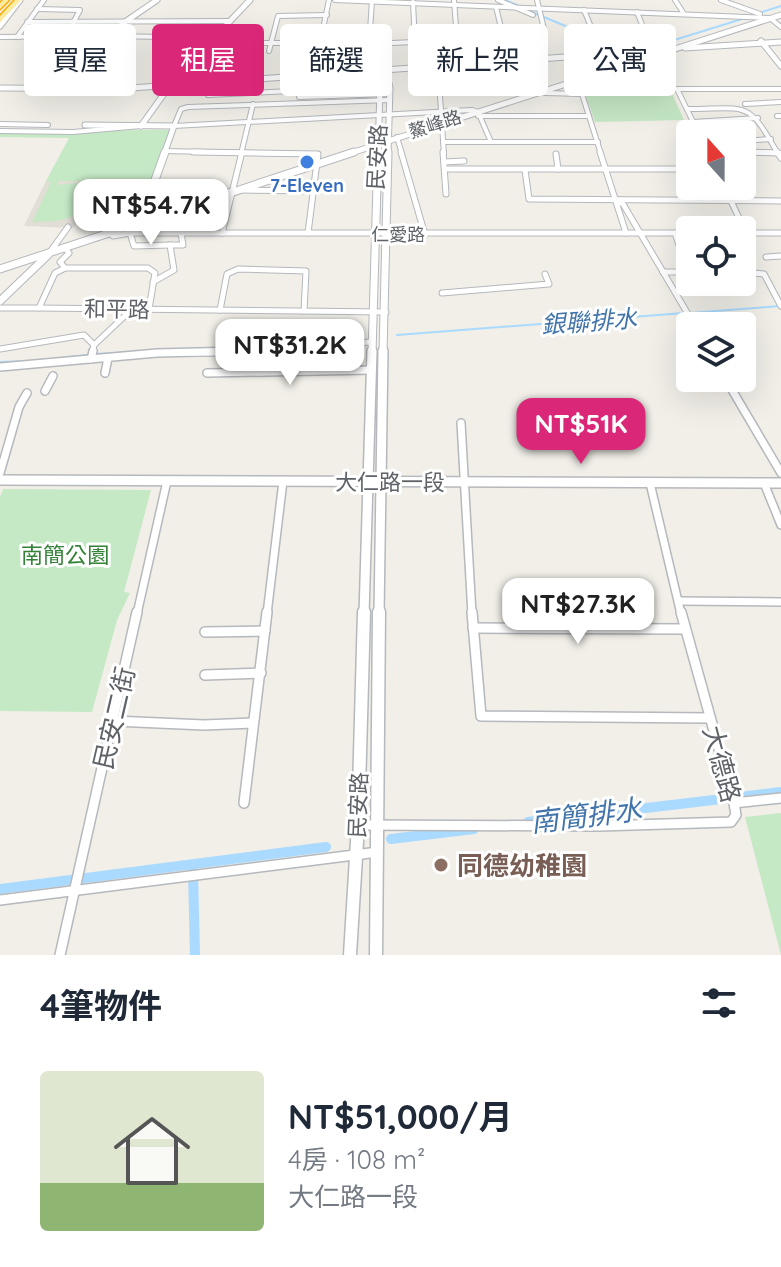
<!DOCTYPE html>
<html lang="zh-TW">
<meta charset="utf-8">
<style>
:root{--surface:#fff;--page:#f6f6f7;--text:#1f2937;--muted:#747a83;--line:#e0e1e3;--accent:#db2777}
body{margin:0;font-family:Quicksand,"Noto Sans TC",sans-serif;background:var(--page);color:var(--text);height:100vh;display:flex;flex-direction:column;font-size:30px;white-space:nowrap}
*{box-sizing:border-box;margin:0}
p{font-size:26px;color:var(--muted)}
.icon{flex:none;width:44px;height:44px;fill:none;stroke:currentColor;stroke-width:2;stroke-linecap:round;stroke-linejoin:round}
.map{position:relative;height:955px;overflow:hidden}
.panel{display:flex;flex-direction:column;background:var(--surface);flex:1}
.panel>*{flex:none}
.hud{position:absolute;left:24px;top:24px;width:734px;height:72px;display:flex;gap:16px}
.needle{width:52px;rotate:339deg}
.buttons{position:absolute;left:676px;top:120px;display:grid;gap:16px}
.buttons a{display:grid;place-items:center;width:80px;height:80px;border-radius:8px;background:var(--surface);box-shadow:0 8px 32px #0002;font-size:40px}
.price{position:absolute;translate:-50% -68px;padding:0 18px;border-radius:16px;background:#fff;color:#222;font-size:26px;line-height:52px;filter:drop-shadow(0 2px 4px #0008)}
.price::after{content:'';position:absolute;left:50%;top:48px;width:24px;height:18px;margin-left:-12px;background:inherit;clip-path:polygon(0 0,100% 0,50% 100%)}
.price.on{background:var(--accent);color:#fff}
ul{padding:0;list-style:none}
li{display:flex;align-items:center;gap:24px;height:200px;padding:0 40px}
li+li{border-top:2px solid var(--line)}
li span{display:grid;place-items:center;flex:none;width:224px;height:160px;border-radius:8px;color:#555}
li>.icon{margin-inline-start:auto}
span .icon{width:96px;height:96px;fill:#fffc;stroke-width:1}
li b{font-size:34px}
h2{display:flex;justify-content:space-between;align-items:center;height:96px;padding:0 40px;font-size:34px}
.pill{padding:0 28px;border-radius:8px;background:var(--surface);box-shadow:0 8px 32px #0002;font-size:28px;line-height:72px}
.pill.on{background:var(--accent);color:#fff}
.map>svg:first-child{display:block}
.education{fill:#e1ded6}
.green{fill:#c5e8c5}
.lines{fill:none;stroke-linecap:round;stroke-linejoin:round}
.stream{stroke:#aadaff;stroke-width:2}
.canal{stroke:#aadaff;stroke-width:10}
.building{fill:#cccac5}
.minor-far3-casing{stroke:#b5b8bc;stroke-width:6}
.minor-far2-casing{stroke:#b5b8bc;stroke-width:7}
.minor-far1-casing{stroke:#b5b8bc;stroke-width:10}
.minor-casing{stroke:#b5b8bc;stroke-width:12}
.tertiary-far3-casing{stroke:#b5b8bc;stroke-width:7}
.tertiary-far2-casing{stroke:#b5b8bc;stroke-width:9}
.tertiary-far1-casing{stroke:#b5b8bc;stroke-width:12}
.tertiary-casing{stroke:#b5b8bc;stroke-width:15}
.trunk-casing{stroke:#f9ab00;stroke-width:3}
.minor-far3{stroke:#fff;stroke-width:4}
.minor-far2{stroke:#fff;stroke-width:5}
.minor-far1{stroke:#fff;stroke-width:7}
.minor{stroke:#fff;stroke-width:9}
.tertiary-far3{stroke:#fff;stroke-width:5}
.tertiary-far2{stroke:#fff;stroke-width:7}
.tertiary-far1{stroke:#fff;stroke-width:9}
.tertiary{stroke:#fff;stroke-width:12}
.trunk{fill:#feeaa1;fill-rule:evenodd}
.shop-dot{fill:#3f7fe0;stroke:#fff;stroke-width:3}
.education-dot{fill:#8d6e63;stroke:#fff;stroke-width:3}
.labels{text-anchor:middle;dominant-baseline:central;stroke-width:6;stroke-linejoin:round;paint-order:stroke}
.far-street-label{font-size:18px;fill:#5f6368;stroke:#fff}
.far-shop-label{font-size:18px;font-weight:bold;fill:#366cbe;stroke:#fff}
.street-label{font-size:22px;fill:#5f6368;stroke:#fff}
.park-label{font-size:22px;fill:#348238;stroke:#fff}
.water-label{font-size:24px;font-style:italic;fill:#4174aa;stroke:#fff}
.near-street-label{font-size:26px;fill:#5f6368;stroke:#fff}
.near-education-label{font-size:26px;font-weight:bold;fill:#785e54;stroke:#fff;text-anchor:start}
.near-water-label{font-size:28px;font-style:italic;fill:#4174aa;stroke:#fff}
</style>
<div class="map">
<svg width="781" height="955" viewBox="0 0 781 955">
<rect width="100%" height="100%" fill="#f1efe8"/>
<polygon class="education" points="46,181 96,181 150,182 136,220 111,228 115,216 103,215 100,222 76,224 73,228 24,226"/>
<g class="green">
<polygon points="655,56 684,120 595,122 581,82"/>
<path d="M 134,130 L 169,130 L 150,182 L 58,181 L 57,185 L 75,183 L 87,188 L 78,213 C 64,223 46,221 32,222 L 51,182 L 46,181 L 69,138 L 0,137 L 0,131 L 72,133 Z"/>
<polygon points="3,489 151,490 124,592 130,593 117,620 92,712 0,711 0,497"/>
<polygon points="781,813 781,955 745,817"/>
</g>
<g class="lines">
<g class="stream">
<polyline points="505,0 517,5"/>
<polyline points="527,10 611,45"/>
<polyline points="759,13 781,6"/>
<polyline points="671,41 742,19"/>
<polyline points="690,313 780,306"/>
<polyline points="397,335 684,313"/>
<polyline points="217,348 360,338"/>
<polyline points="94,354 211,348"/>
<polyline points="42,360 87,355"/>
<polyline points="0,362 32,361"/>
</g>
<g class="canal">
<polyline points="528,822 781,792"/>
<polyline points="391,839 474,829"/>
<polyline points="193,872 195,955"/>
<polyline points="0,889 326,847"/>
</g>
</g>
<polygon class="building" points="269,355 302,354 305,356 304,364 240,364 235,363 233,359"/>
<g class="lines">
<g class="minor-far3-casing">
<g id="minor-far3">
<polyline points="335,0 770,18 781,27"/>
<polyline points="372,0 369,46 375,65"/>
<polyline points="498,0 533,15"/>
<polyline points="675,0 684,14"/>
<polyline points="721,0 760,14"/>
<polyline points="413,2 415,43"/>
<polyline points="496,7 503,36 542,36 545,33 537,0"/>
<polyline points="37,9 80,10 73,23"/>
<polyline points="584,10 596,39"/>
<polyline points="637,12 643,27"/>
<polyline points="27,22 230,21"/>
<polyline points="112,36 214,38"/>
<polyline points="0,37 105,36"/>
<polyline points="17,37 44,0"/>
<polyline points="211,43 320,43 329,0"/>
<polyline points="371,44 457,40 454,0"/>
<polyline points="269,51 278,16 327,15"/>
<polyline points="577,69 580,78"/>
<polyline points="300,91 380,87"/>
<polyline points="472,91 582,94 601,154"/>
<polyline points="208,95 292,91"/>
<polyline points="440,96 444,154"/>
<polyline points="299,97 390,94"/>
<polyline points="390,100 188,107 181,109 174,126 472,110 478,112 491,142"/>
<polyline points="745,104 781,102"/>
<path d="M 687,109 C 747,109 747,98 778,154"/>
<polyline points="478,116 589,116"/>
<polyline points="777,116 781,116"/>
<polyline points="693,122 758,118"/>
<polyline points="0,124 48,125"/>
<polyline points="0,131 73,132 141,126"/>
<polyline points="698,132 738,130"/>
<polyline points="699,134 677,89 781,89"/>
<polyline points="397,137 402,154"/>
<polyline points="742,141 771,139"/>
<polyline points="443,142 598,142"/>
<polyline points="165,151 295,154"/>
<polyline points="742,152 779,153"/>
<polyline points="241,154 253,104"/>
</g>
</g>
<g class="minor-far2-casing">
<g id="minor-far2">
<polyline points="193,152 318,154 308,233"/>
<polyline points="401,152 425,235"/>
<polyline points="443,152 446,194"/>
<polyline points="600,152 626,233"/>
<polyline points="742,152 779,153"/>
<polyline points="777,152 781,158"/>
<polyline points="556,154 558,169"/>
<polyline points="444,162 464,161"/>
<polyline points="445,169 690,169"/>
<polyline points="525,170 529,199 781,201"/>
<polyline points="724,186 746,233"/>
<polyline points="151,188 232,192"/>
<polyline points="240,190 314,191"/>
<polyline points="616,200 623,204 695,326"/>
<polyline points="109,232 113,236 130,233 690,233"/>
<polyline points="130,233 134,246 170,245"/>
<polyline points="222,233 242,152"/>
<polyline points="675,233 688,272"/>
<polyline points="744,233 781,233"/>
<polyline points="64,247 69,253 60,262 65,268"/>
<polyline points="50,252 68,227"/>
<polyline points="766,257 781,256"/>
<polyline points="663,272 689,272"/>
<polyline points="742,272 764,274 781,306"/>
<polyline points="153,282 174,270 170,245 183,245 181,233"/>
<polyline points="442,293 549,284 545,274"/>
<polyline points="0,308 39,308 55,273 65,268 148,268 155,273 149,309"/>
<polyline points="39,308 386,312"/>
<polyline points="220,310 227,274 238,269 306,271 304,311"/>
<polyline points="0,349 84,335 94,345"/>
<polyline points="92,353 94,345 131,310"/>
<polyline points="155,353 213,353 371,342"/>
</g>
</g>
<g class="minor-far1-casing">
<g id="minor-far1">
<polyline points="91,359 93,351"/>
<polyline points="0,367 157,353 239,351"/>
<polyline points="105,373 108,358"/>
<polyline points="207,373 371,370"/>
<polyline points="725,378 781,473"/>
<polyline points="45,391 53,376"/>
<polyline points="461,423 472,614"/>
<polyline points="0,473 19,407 27,393"/>
<polyline points="650,483 681,614"/>
<polyline points="764,483 781,525"/>
<polyline points="679,601 781,602"/>
<polyline points="137,614 167,481"/>
<polyline points="267,614 283,481"/>
</g>
</g>
<g class="minor-casing">
<g id="minor">
<polyline points="472,612 481,716 710,718"/>
<polyline points="473,628 685,629"/>
<polyline points="205,632 265,631"/>
<polyline points="205,675 261,673"/>
<polyline points="114,721 204,725 253,723"/>
<polyline points="244,803 267,612"/>
<polyline points="734,803 781,798"/>
<polyline points="358,825 599,826 731,822 736,815 734,803 681,612"/>
<polyline points="0,900 378,852"/>
<polyline points="60,955 137,612"/>
</g>
</g>
<g class="tertiary-far3-casing">
<g id="tertiary-far3">
<polyline points="0,26 20,0"/>
<polyline points="761,41 781,66"/>
<polyline points="685,48 781,42"/>
<polyline points="375,65 386,70 390,88 388,154"/>
<polyline points="375,65 380,88 378,154"/>
<polyline points="75,87 86,83 122,24 157,0"/>
<polyline points="0,88 117,89 650,51"/>
<polyline points="72,88 105,37"/>
<polyline points="85,125 174,126 164,154"/>
<polyline points="141,126 166,91 198,66 215,37 250,0"/>
<polyline points="348,154 781,15"/>
</g>
</g>
<g class="tertiary-far2-casing">
<g id="tertiary-far2">
<polyline points="140,222 165,152"/>
<polyline points="0,269 354,152"/>
<polyline points="0,301 48,255"/>
<polyline points="372,353 378,152"/>
<polyline points="383,353 388,152"/>
</g>
</g>
<g class="tertiary-far1-casing">
<g id="tertiary-far1">
<polyline points="0,480 781,483"/>
<polyline points="364,614 372,351"/>
<polyline points="379,614 383,351"/>
</g>
</g>
<g class="tertiary-casing">
<g id="tertiary">
<polyline points="350,955 358,825 364,612"/>
<polyline points="376,955 379,612"/>
</g>
</g>
<g class="trunk-casing">
<g id="trunk">
<polygon points="3,0 9,0 0,9 0,3"/>
<polygon points="15,0 21,0 0,22 0,16"/>
</g>
</g>
<use href="#minor-far3" class="minor-far3"/>
<use href="#minor-far2" class="minor-far2"/>
<use href="#minor-far1" class="minor-far1"/>
<use href="#minor" class="minor"/>
<use href="#tertiary-far3" class="tertiary-far3"/>
<use href="#tertiary-far2" class="tertiary-far2"/>
<use href="#tertiary-far1" class="tertiary-far1"/>
<use href="#tertiary" class="tertiary"/>
<use href="#trunk" class="trunk"/>
</g>
<circle class="shop-dot" cx="307" cy="162" r="8"/>
<circle class="education-dot" cx="441" cy="865" r="8"/>
<g class="labels">
<g class="far-street-label">
<text transform="translate(435 124) rotate(-18)">鰲峰路</text>
<text x="398" y="234">仁愛路</text>
</g>
<g class="far-shop-label">
<text x="307" y="185">7-Eleven</text>
</g>
<g class="street-label">
<text transform="translate(377 157) rotate(-87)">民安路</text>
<text transform="translate(117 309) rotate(1)">和平路</text>
<text x="390" y="482">大仁路一段</text>
<text transform="translate(358 805) rotate(-88)">民安路</text>
</g>
<g class="park-label">
<text x="65" y="555">南簡公園</text>
</g>
<g class="water-label">
<text transform="translate(589 321) rotate(-4)">銀聯排水</text>
</g>
<g class="near-street-label">
<text transform="translate(114 718) rotate(-77)">民安二街</text>
<text transform="translate(722 764) rotate(75)">大德路</text>
</g>
<g class="near-education-label">
<text x="457" y="865">同德幼稚園</text>
</g>
<g class="near-water-label">
<text transform="translate(586 815) rotate(-7)">南簡排水</text>
</g>
</g>
</svg>
<div class="buttons">
<a><svg class="needle" viewBox="-14 -14 28 28"><path d="M0-13l5 13h-10z" fill="#e53935"/><path d="M0 13l5-13h-10z" fill="#747a83"/></svg></a>
<a><svg class="icon" aria-label="locate" viewBox="0 0 24 24"><circle cx="12" cy="12" r="6"/><path d="M12 2v4M12 18v4M2 12h4M18 12h4"/></svg></a>
<a><svg class="icon" aria-label="layers" viewBox="0 0 24 24"><path d="M12 4l9 5-9 5-9-5zM3 14l9 5 9-5"/></svg></a>
</div>
<b class="price" style="left:151px;top:247px">NT$54.7K</b>
<b class="price" style="left:290px;top:387px">NT$31.2K</b>
<b class="price on" style="left:581px;top:466px">NT$51K</b>
<b class="price" style="left:578px;top:646px">NT$27.3K</b>
<div class="hud">
<a class="pill">買屋</a>
<a class="pill on">租屋</a>
<a class="pill">篩選</a>
<a class="pill">新上架</a>
<a class="pill">公寓</a>
</div>
</div>
<section class="panel">
<h2>4筆物件<svg class="icon" aria-label="filters" viewBox="0 0 24 24"><path d="M4 7h16M4 17h16"/><circle cx="9" cy="7" r="2"/><circle cx="15" cy="17" r="2"/></svg></h2>
<ul>
<li><span style="background:linear-gradient(#dfe7d0 70%,#8fb573 0)"><svg class="icon" aria-label="home" viewBox="0 0 24 24"><path d="M3 11l9-7 9 7M6 9v11h12V9"/></svg></span><div><b>NT$51,000/月</b><p>4房 · 108 m²</p><p>大仁路一段</p></div></li>
</ul>
</section>
